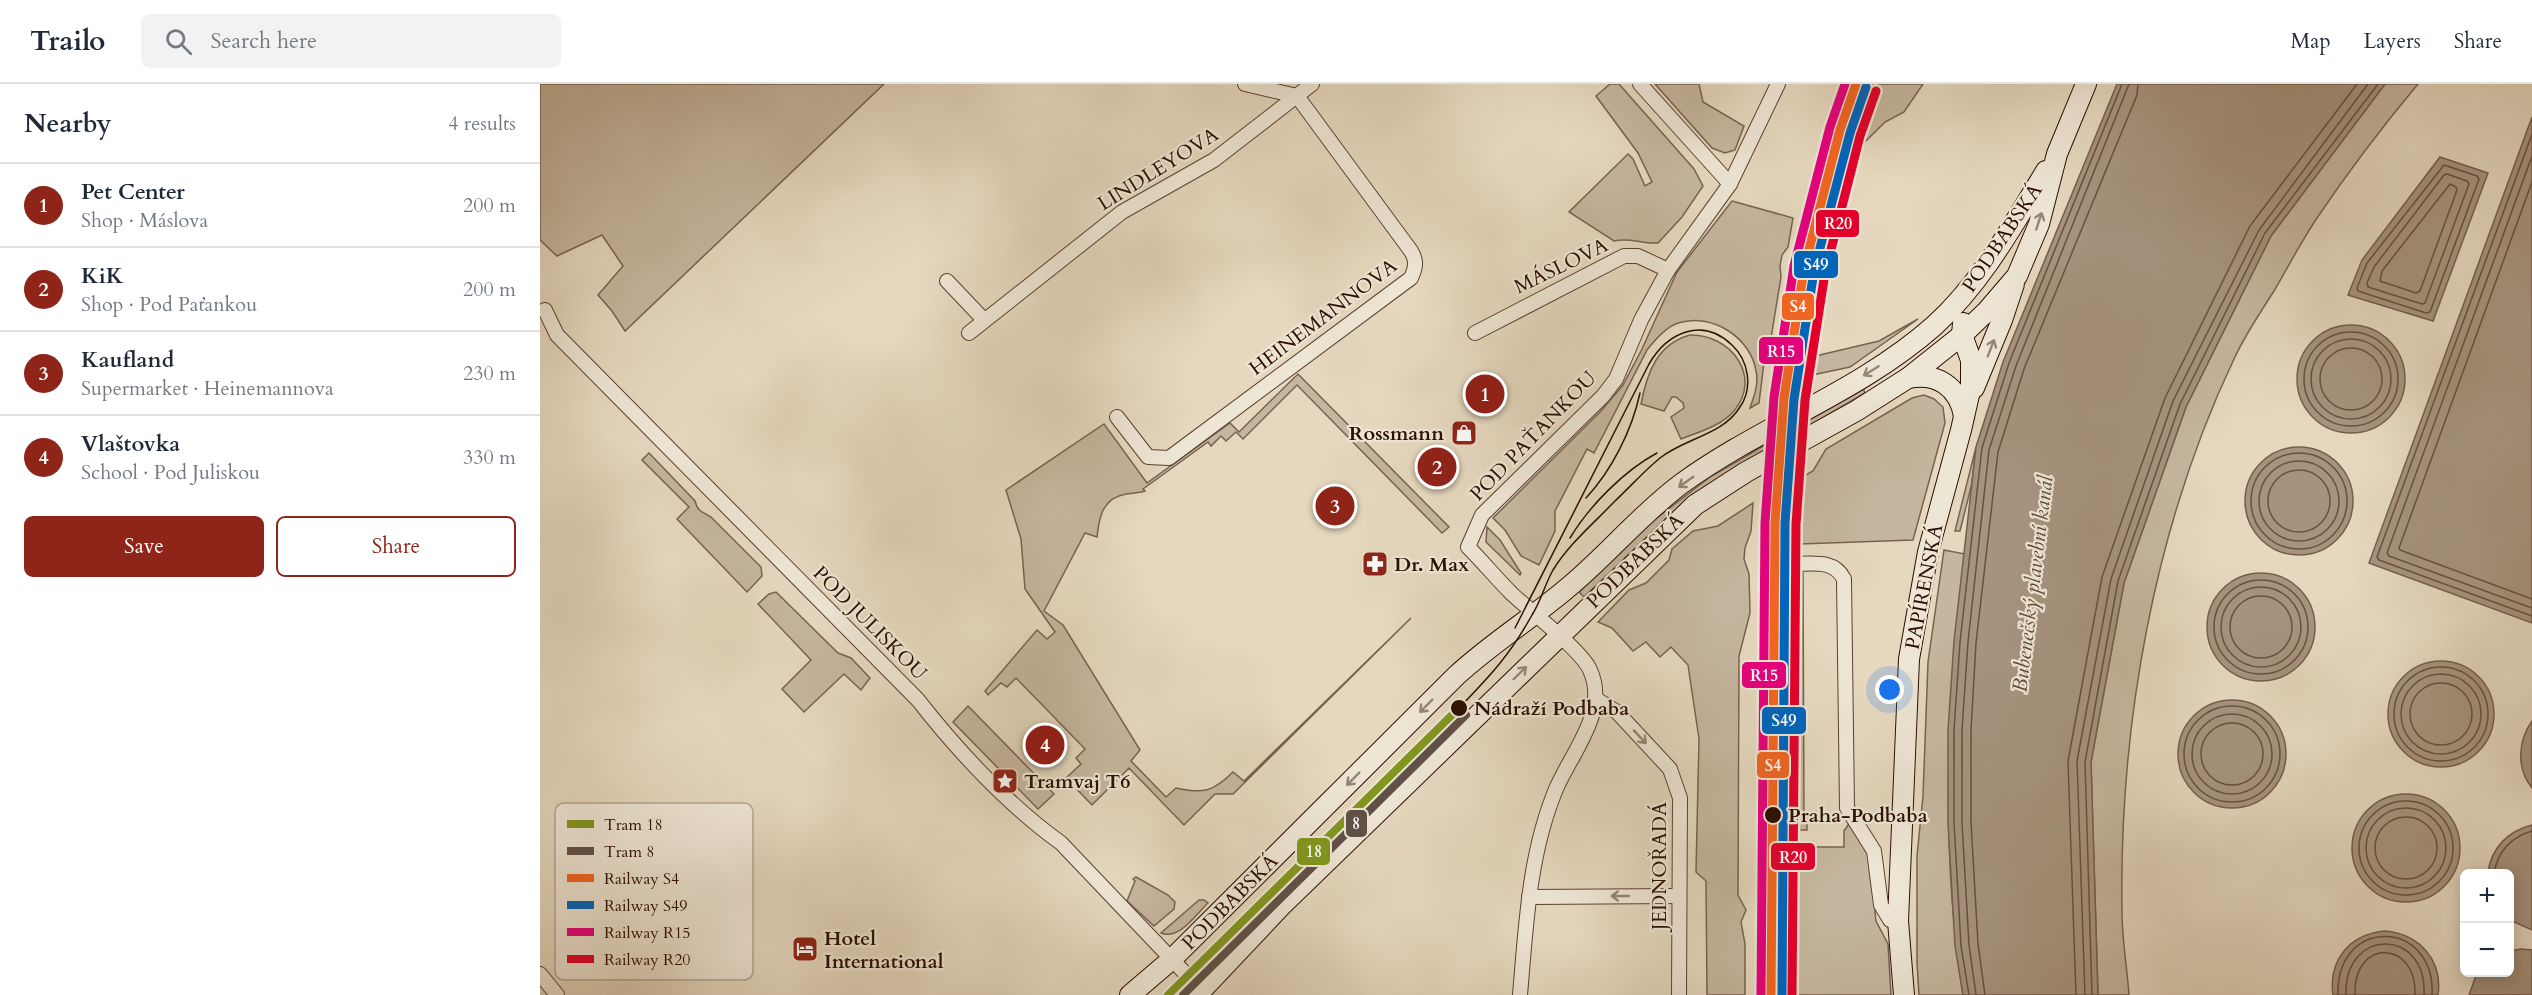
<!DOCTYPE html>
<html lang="en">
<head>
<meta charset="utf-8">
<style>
  :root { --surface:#fff; --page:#f2f2f3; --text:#1f2937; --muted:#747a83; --line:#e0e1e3; --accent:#8f2418 }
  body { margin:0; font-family:Cardo,serif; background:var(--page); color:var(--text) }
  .controls { position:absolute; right:18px; bottom:18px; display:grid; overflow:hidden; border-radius:9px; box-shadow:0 3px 15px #0003 }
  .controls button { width:54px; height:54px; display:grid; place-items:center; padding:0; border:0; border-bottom:2px solid var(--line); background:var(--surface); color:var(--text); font:30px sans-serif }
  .you { position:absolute; left:1350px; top:606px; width:21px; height:21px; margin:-15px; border:4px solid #fff; border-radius:50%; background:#1a73e8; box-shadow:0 0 0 9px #1a73e833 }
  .badge { display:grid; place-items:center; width:39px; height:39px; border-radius:50%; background:var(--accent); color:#fff; font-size:20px; font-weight:700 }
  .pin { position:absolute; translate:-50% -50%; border:3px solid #fff; box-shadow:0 2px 6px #0006 }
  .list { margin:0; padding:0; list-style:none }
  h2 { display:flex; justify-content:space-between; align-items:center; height:78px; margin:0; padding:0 24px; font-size:26px }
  h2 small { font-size:20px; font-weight:400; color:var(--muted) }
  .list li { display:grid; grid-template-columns:39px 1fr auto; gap:18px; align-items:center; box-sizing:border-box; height:84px; padding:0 24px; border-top:2px solid var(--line) }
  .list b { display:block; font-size:22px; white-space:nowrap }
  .list p { margin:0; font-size:20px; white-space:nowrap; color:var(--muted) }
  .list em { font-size:20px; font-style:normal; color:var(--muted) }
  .actions { display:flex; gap:12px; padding:18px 24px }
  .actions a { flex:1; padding:14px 0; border:2px solid var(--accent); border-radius:9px; text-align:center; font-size:21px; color:var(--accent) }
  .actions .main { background:var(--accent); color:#fff }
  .icon { flex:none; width:33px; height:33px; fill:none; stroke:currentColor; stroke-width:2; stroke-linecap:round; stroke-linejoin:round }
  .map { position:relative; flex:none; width:1992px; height:911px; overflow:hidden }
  header { display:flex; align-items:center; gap:36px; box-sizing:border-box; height:84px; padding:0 30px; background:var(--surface); border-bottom:2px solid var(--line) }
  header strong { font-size:28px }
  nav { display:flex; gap:33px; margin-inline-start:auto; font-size:21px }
  .search { width:420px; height:54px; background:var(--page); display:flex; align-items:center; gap:15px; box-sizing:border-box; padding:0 21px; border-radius:9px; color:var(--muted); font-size:22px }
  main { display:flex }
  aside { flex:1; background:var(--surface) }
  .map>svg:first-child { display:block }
</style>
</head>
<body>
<header>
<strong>Trailo</strong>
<div class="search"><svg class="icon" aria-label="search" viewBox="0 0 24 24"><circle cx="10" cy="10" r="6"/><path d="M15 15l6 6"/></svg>Search here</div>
<nav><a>Map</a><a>Layers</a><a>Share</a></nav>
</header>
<main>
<aside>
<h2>Nearby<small>4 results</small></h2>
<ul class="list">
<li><span class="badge">1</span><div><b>Pet Center</b><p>Shop · Máslova</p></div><em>200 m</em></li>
<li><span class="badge">2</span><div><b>KiK</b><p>Shop · Pod Paťankou</p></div><em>200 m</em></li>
<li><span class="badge">3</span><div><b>Kaufland</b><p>Supermarket · Heinemannova</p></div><em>230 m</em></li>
<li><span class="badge">4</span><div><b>Vlaštovka</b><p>School · Pod Juliskou</p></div><em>330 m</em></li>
</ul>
<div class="actions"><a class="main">Save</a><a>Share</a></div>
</aside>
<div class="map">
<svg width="1992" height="911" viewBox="0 0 1992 911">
  <rect width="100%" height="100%" fill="#e5d8bf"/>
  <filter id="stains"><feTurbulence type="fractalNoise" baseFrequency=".00333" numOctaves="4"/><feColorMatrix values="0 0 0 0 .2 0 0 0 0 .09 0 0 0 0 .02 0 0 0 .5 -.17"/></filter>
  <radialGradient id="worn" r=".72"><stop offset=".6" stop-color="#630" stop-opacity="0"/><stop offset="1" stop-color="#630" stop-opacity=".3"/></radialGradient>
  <!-- green -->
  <g fill="#c5b69f" stroke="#786250" stroke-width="1.5">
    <polygon points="0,0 344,0 85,247 72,227 58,211 83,182 62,151 17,172 0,156"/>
    <path d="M1070,0H1079L1154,85L1163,102L1142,133L1118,159C1102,160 1090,153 1074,157L1029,128L1088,70L1093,75L1105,102L1112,98L1098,69L1056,12Z"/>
    <polygon points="1115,0 1159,0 1163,18 1204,42 1195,66 1185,69 1172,64"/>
    <polygon points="1327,0 1383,0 1364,28 1345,38 1325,58 1274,204 1267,274 1339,257 1378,235 1310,283 1258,294 1259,272 1279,172"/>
    <path d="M1845,0H1878C1842,43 1808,88 1777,134C1761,158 1748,183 1734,207C1720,229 1705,251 1694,275C1614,443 1579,642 1582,827C1582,855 1587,883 1589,911H1558L1551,678L1584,499L1646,323L1731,152Z"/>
    <path d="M1192,117L1253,134L1248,163L1242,171L1240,182L1241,193L1231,254L1226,262L1219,319L1210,324C1214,313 1219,299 1216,287C1211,254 1172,228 1138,239C1126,243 1114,257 1107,266L1054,369L1047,365L1015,427V447L999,481L981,472L965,446L953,434L1061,327L1083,301L1102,265L1137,188Z"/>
    <path d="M1150,251C1190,250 1223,292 1194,327C1181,342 1159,348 1141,355L1131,333L1144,324L1143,319L1136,313H1132L1124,327L1101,320C1107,289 1117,260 1150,251Z"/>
    <path d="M758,290L909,443L902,449L757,301L703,355L696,348L686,357L681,352L671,362L668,358L603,405L605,407C599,409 593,409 586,410C562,414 559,434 557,453L545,449L504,527L523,541L600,666L591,677L626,713L636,704C663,710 673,708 693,688L704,697L871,534L693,710H675L644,741L589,684L552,721L526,694L541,680L536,674L545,665L476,594L467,603L461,599L448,611L445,607L497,546L507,555L515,548L485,505L481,455L466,406L564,340L607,399L690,339L699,348Z"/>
    <polygon points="1323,304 1325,309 1164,403 1126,435 1044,513 1039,508 1105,443 1170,393"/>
    <polygon points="1384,311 1394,315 1403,323 1405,339 1373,456 1260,460 1250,400 1273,387 1286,365 1372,314"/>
    <polygon points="1436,363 1432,399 1420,447 1415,447"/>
    <path d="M109,369L155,417C158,428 161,427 171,433L221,483L222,492L207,508L137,435L149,423L102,376Z"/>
    <polygon points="1213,419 1211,447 1205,464 1204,475 1209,490 1210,529 1199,572 1198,811 1206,826 1201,838 1205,860 1205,911 1167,911 1166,797 1156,788 1159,655 1148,581 1131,563 1120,573 1106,558 1093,567 1072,544 1058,538 1089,506 1106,499 1129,476 1132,465 1153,447 1178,442"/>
    <polygon points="947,443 960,456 981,489 980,491 946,458"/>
    <path d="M1404,466L1425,470C1407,617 1400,765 1423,911H1379L1377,879V772L1383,712L1388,578Z"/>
    <polygon points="1249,488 1263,489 1264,734 1267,734 1267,746 1255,746 1254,763 1304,763 1304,747 1308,741 1314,743 1329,773 1336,837 1348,860 1351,911 1252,911 1248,771 1245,742 1248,741"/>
    <polygon points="236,508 298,569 311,574 330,594 321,606 304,590 264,628 242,605 271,576 218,520 229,510"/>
    <polygon points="428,622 514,710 498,725 413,638"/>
    <polygon points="596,793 628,811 635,818 634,825 614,842 587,817 595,797 593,795"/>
    <path d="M659,816H664L668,819C655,831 640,856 621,849Z"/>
  </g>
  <!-- water -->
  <g fill="#a6937e" stroke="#755e4c" stroke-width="1.5">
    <polygon points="1577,0 1845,0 1731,152 1646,323 1584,499 1551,678 1558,911 1423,911 1415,862 1408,739 1408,646 1414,557 1436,363 1463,278"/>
    <polygon points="1992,33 1992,539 1829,479"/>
    <polygon points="1900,73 1948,89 1893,237 1808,211 1822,176"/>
    <circle cx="1811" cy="295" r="54"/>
    <circle cx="1759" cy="417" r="54"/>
    <circle cx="1721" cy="543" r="54"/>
    <circle cx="1901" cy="630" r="53"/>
    <circle cx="1692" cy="670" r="54"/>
    <path d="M1992,637V704C1976,684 1978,657 1992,637Z"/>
    <circle cx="1866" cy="764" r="54"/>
    <path d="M1992,741V846L1970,836V790L1948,789C1951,764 1968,747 1992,741Z"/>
    <path d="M1845,847C1879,850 1903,876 1898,911H1793C1788,876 1810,850 1845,847Z"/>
    <polygon points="1981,865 1992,866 1992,911 1929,911 1937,889 1970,888 1970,867"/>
  </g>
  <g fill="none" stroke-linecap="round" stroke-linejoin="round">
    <!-- shore -->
    <g stroke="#68503f" stroke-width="1.5">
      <polyline points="1992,50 1837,473 1839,476 1992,532"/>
      <polyline points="1992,72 1847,469 1849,472 1992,524"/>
      <polygon points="1904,81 1937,92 1939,95 1890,228 1886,229 1818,207 1817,204 1827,179"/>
      <polygon points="1907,90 1927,97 1929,100 1885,219 1882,220 1828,203 1827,199 1834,183 1904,91"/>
      <polyline points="1992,98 1859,464 1860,466 1992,515"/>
      <polygon points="1910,100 1916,103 1917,106 1880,207 1876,209 1840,197 1842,187"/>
      <circle cx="1811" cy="295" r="47"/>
      <circle cx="1811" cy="295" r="40"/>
      <circle cx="1811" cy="295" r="31"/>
      <circle cx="1759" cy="417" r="48"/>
      <circle cx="1759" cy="417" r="40"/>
      <circle cx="1759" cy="417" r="31"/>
      <circle cx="1721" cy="543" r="47"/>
      <circle cx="1721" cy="543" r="40"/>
      <circle cx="1721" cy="543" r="31"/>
      <circle cx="1901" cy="630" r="47"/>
      <circle cx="1901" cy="630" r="40"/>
      <circle cx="1901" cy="630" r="31"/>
      <circle cx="1692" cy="670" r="48"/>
      <circle cx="1692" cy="670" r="40"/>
      <circle cx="1692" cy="670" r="31"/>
      <circle cx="1866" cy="764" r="47"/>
      <circle cx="1866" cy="764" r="40"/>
      <circle cx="1866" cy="764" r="31"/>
      <path d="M1954,790C1957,768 1971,753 1992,747"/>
      <polyline points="1429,911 1421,862 1414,739 1414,646 1420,558 1442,364 1469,279 1582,0"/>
      <polyline points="1436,911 1429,861 1422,739 1422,646 1428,558 1449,366 1476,282 1589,0"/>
      <polyline points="1445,911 1438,860 1431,738 1431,646 1436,559 1458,368 1484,285 1597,11 1598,0"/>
      <polyline points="1536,911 1528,677 1562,493 1625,314 1710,142 1817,0"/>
      <polyline points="1545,911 1537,677 1571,495 1633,317 1719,146 1828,0"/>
      <polyline points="1552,911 1545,678 1578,497 1640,320 1725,149 1838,0"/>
      <path d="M1798,911C1796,831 1896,835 1892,911"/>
      <path d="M1806,911C1804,842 1888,844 1884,911"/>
      <path d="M1815,911C1813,854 1877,855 1875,911"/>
    </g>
    <!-- street casing -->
    <g stroke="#5a4030" stroke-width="16">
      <g id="street">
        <polyline points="705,0 757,12"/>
        <polyline points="1100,0 1190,100"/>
        <polyline points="407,197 444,236"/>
        <path d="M5,226L17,251L378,616C417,666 469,722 521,759L661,906"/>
        <polyline points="429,249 582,128 674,76 772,0"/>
        <polyline points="935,249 1084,172 1098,172 1128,186"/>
        <path d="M577,333L608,373L629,374L871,194C876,183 877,177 871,167L757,12"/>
        <path d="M1252,480C1272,480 1294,475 1304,495L1307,724L1334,767L1341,821L1350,836L1358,837"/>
        <polyline points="1056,615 1077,628 1130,685 1140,714 1139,911"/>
        <polyline points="989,813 1139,812"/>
        <polyline points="0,890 17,911"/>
        <path d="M980,911C986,841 989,770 1016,705C1032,668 1069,627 1050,586C1042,567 990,527 972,510C957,495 943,478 928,463L942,431L1063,312L1076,295L1101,236L1128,186L1190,100L1238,0"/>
      </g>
    </g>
    <!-- secondary casing -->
    <g stroke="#2b0e00" stroke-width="22">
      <g id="secondary">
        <path d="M1368,294C1397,288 1419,303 1424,332"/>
        <polyline points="1434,304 1462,236 1474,200"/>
        <path d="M590,911L631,876L917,591C953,558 994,533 1031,501C1069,469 1101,430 1141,400C1222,341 1320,308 1395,241C1442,198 1473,141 1506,87"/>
        <polyline points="657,911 743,820 1155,421 1206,388 1316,327 1368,294 1422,251 1447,227 1477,192 1499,140 1517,70 1546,0"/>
        <polyline points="1364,911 1358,837 1369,575 1388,468 1421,346 1431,302 1431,276 1422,251 1423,239"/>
      </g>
    </g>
    <!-- street -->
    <use href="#street" stroke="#eee6d5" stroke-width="14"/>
    <!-- secondary -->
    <use href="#secondary" stroke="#eee6d5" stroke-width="20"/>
    <!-- tram -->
    <g stroke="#2b0e00" stroke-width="1.5">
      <path d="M1046,414C1072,386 1092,346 1100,309"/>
      <path d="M1030,454C1049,422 1085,386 1117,369"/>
      <path d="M919,624C950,592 970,571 992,531C1001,517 1005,500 1013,486C1029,460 1053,440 1074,418C1090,403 1104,387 1120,374C1145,354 1183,351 1200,323C1213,304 1209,277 1192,261C1162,232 1127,249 1109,280L975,544"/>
    </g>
    <!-- rail-1 casing -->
    <g stroke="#eee6d5" stroke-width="14">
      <polyline id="rail-1" points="1231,911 1235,439 1244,314 1264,185 1300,46 1316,0"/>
    </g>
    <!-- rail-2 casing -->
    <g stroke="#eee6d5" stroke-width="14">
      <polyline id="rail-2" points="1242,911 1245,439 1254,315 1274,187 1310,49 1326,3"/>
    </g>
    <!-- rail-3 casing -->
    <g stroke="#eee6d5" stroke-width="14">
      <polyline id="rail-3" points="1221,911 1225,439 1234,313 1254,182 1290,43 1305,0"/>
    </g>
    <!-- rail-4 casing -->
    <g stroke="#eee6d5" stroke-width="14">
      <polyline id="rail-4" points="1252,911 1256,440 1265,316 1285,189 1320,52 1336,7"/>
    </g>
    <!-- rail-1 -->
    <use href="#rail-1" stroke="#f26522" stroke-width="9"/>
    <!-- rail-2 -->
    <use href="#rail-2" stroke="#0065bd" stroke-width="9"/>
    <!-- rail-3 -->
    <use href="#rail-3" stroke="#e5007d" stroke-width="9"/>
    <!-- rail-4 -->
    <use href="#rail-4" stroke="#e4002b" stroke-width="9"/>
    <!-- tram-1 casing -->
    <g stroke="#eee6d5" stroke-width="12">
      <polyline id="tram-1" points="628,911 919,624"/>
    </g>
    <!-- tram-2 casing -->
    <g stroke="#eee6d5" stroke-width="12">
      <polyline id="tram-2" points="643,911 926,631"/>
    </g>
    <!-- tram-1 -->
    <use href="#tram-1" stroke="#80961f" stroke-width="8"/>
    <!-- tram-2 -->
    <use href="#tram-2" stroke="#605047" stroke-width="8"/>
  </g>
  <!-- one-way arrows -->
  <defs><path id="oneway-shaft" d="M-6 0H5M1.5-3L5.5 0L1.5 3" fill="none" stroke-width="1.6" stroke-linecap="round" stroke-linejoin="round" transform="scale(1.5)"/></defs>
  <g stroke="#968575">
    <use href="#oneway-shaft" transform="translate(1499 137) rotate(-72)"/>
    <use href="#oneway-shaft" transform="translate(1451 264) rotate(-69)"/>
    <use href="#oneway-shaft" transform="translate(1331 287) rotate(148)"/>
    <use href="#oneway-shaft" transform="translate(1146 398) rotate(145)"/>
    <use href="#oneway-shaft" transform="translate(980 589) rotate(-44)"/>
    <use href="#oneway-shaft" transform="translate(886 622) rotate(135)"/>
    <use href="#oneway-shaft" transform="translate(1100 653) rotate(47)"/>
    <use href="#oneway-shaft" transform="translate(813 695) rotate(135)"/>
    <use href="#oneway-shaft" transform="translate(1080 812) rotate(180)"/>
  </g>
  <!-- icons -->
  <defs>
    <g id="shop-square" transform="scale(1.35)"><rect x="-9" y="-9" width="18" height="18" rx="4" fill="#8f2418" stroke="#eee6d5"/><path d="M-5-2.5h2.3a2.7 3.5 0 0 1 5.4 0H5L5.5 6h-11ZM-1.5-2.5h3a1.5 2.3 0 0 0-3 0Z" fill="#fff"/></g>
    <g id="pharmacy-square" transform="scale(1.35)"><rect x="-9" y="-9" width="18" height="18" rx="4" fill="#8f2418" stroke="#eee6d5"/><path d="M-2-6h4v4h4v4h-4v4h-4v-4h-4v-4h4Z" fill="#fff"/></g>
    <g id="sight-square" transform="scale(1.35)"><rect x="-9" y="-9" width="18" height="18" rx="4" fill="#8f2418" stroke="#eee6d5"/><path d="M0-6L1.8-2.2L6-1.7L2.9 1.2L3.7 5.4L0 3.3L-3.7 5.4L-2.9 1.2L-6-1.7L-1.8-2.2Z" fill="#fff"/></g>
    <g id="hotel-square" transform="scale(1.35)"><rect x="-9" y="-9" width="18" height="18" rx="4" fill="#8f2418" stroke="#eee6d5"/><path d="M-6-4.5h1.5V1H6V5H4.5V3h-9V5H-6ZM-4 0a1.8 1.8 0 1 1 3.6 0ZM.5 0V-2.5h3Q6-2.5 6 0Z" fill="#fff"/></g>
  </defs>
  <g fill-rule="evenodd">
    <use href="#shop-square" x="924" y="349"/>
    <use href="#pharmacy-square" x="835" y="480"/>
    <use href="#sight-square" x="465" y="697"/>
    <use href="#hotel-square" x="265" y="865"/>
  </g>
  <!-- markers -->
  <g fill="#2b0e00" stroke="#eee6d5" stroke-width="2">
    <circle cx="919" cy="624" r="9"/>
    <circle cx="1233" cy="731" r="9"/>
  </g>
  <g text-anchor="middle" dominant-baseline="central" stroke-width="4.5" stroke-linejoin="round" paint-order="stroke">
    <!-- street labels -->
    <g font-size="20" fill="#2b0e00" stroke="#eee6d5">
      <text transform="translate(618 85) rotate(-32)">LINDLEYOVA</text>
      <text transform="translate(1462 154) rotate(-56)">PODBABSKÁ</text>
      <text transform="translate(1021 182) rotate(-26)">MÁSLOVA</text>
      <text transform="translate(783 233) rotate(-37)">HEINEMANNOVA</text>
      <text transform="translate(993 352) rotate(-46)">POD PAŤANKOU</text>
      <text transform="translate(1095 477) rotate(-44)">PODBABSKÁ</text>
      <text transform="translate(1384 503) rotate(-79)">PAPÍRENSKÁ</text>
      <text transform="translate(330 539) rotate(45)">POD JULISKOU</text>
      <text transform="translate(1119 782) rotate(-90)">JEDNOŘADÁ</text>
      <text transform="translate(690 818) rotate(-45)">PODBABSKÁ</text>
    </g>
    <!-- poi labels -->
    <g font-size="20" font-weight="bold" fill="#2b0e00" stroke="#eee6d5" text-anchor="start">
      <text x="904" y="349" text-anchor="end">Rossmann</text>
      <text x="854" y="480">Dr. Max</text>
      <text x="484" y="697">Tramvaj T6</text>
      <text x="284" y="854">Hotel<tspan x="284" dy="23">International</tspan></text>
    </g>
    <!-- stop labels -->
    <g font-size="20" font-weight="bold" fill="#2b0e00" stroke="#eee6d5" text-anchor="start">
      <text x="934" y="624">Nádraží Podbaba</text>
      <text x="1248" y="731">Praha-Podbaba</text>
    </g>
    <!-- water labels -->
    <g font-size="21" font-style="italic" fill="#624a39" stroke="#eee6d5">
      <text transform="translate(1493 500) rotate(-83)">Bubenečský plavební kanál</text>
    </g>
  </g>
  <!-- legend -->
  <rect x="15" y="719" width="198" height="177" rx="9" fill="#eee6d5" stroke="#b4a595" stroke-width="1.5"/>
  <rect x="27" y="736" width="27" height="8" fill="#80961f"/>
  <rect x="27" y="763" width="27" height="8" fill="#605047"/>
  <rect x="27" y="790" width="27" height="8" fill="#f26522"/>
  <rect x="27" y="817" width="27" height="8" fill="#0065bd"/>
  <rect x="27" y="844" width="27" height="8" fill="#e5007d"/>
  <rect x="27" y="871" width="27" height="8" fill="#e4002b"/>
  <g font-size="16" fill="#2b0e00">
    <text x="64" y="746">Tram 18</text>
    <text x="64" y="773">Tram 8</text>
    <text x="64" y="800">Railway S4</text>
    <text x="64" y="827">Railway S49</text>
    <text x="64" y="854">Railway R15</text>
    <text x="64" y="881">Railway R20</text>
  </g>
  <g stroke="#eee6d5" stroke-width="2">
    <rect x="1275" y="125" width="45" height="29" rx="6" fill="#e4002b"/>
    <rect x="1253" y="166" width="46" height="29" rx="6" fill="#0065bd"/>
    <rect x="1241" y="208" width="34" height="29" rx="6" fill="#f26522"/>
    <rect x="1218" y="252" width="46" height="29" rx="6" fill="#e5007d"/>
    <rect x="1201" y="577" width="46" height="28" rx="6" fill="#e5007d"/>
    <rect x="1221" y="622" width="46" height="29" rx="6" fill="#0065bd"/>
    <rect x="1216" y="667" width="34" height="28" rx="6" fill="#f26522"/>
    <rect x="805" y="725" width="23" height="29" rx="6" fill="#605047"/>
    <rect x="756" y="753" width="35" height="29" rx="6" fill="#80961f"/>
    <rect x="1230" y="758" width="46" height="29" rx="6" fill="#e4002b"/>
  </g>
  <g font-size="16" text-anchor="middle" font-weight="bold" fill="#fff">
    <text x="1298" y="145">R20</text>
    <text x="1276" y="186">S49</text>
    <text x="1258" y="228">S4</text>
    <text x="1241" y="273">R15</text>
    <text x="1224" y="597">R15</text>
    <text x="1244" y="642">S49</text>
    <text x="1233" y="687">S4</text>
    <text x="816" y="745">8</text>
    <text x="774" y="773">18</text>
    <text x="1253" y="779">R20</text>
  </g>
  <rect width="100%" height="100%" filter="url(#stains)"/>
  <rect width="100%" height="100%" fill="url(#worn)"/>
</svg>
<div class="controls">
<button>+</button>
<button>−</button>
</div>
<div class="you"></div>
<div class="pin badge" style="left:945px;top:310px">1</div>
<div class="pin badge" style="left:897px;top:383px">2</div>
<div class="pin badge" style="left:795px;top:422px">3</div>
<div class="pin badge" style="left:505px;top:661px">4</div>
</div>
</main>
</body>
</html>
